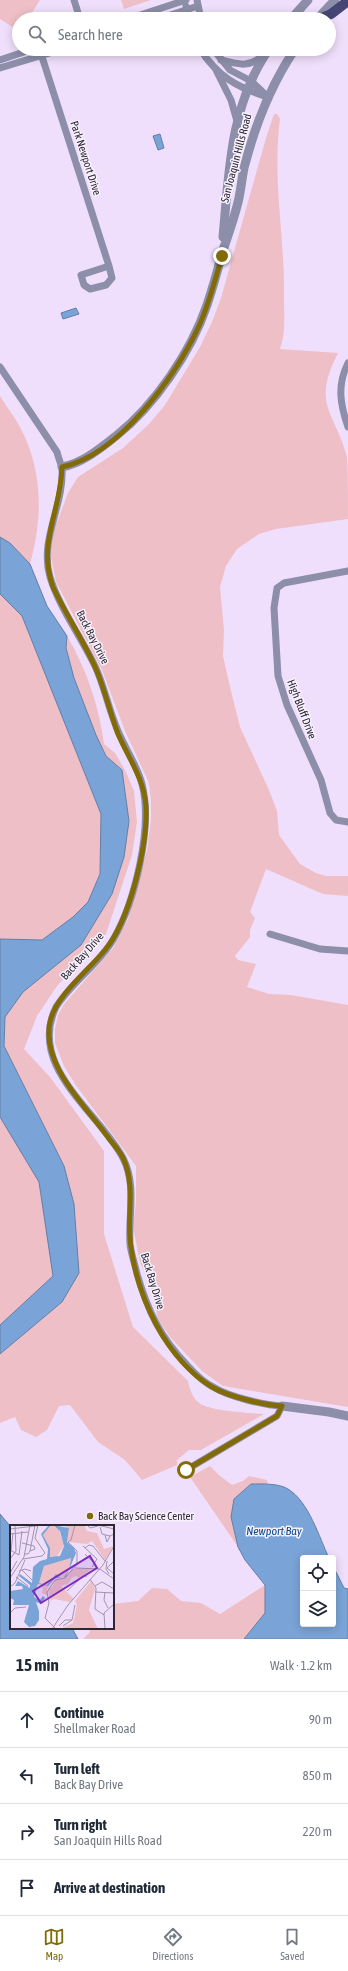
<!DOCTYPE html>
<html lang="en">
<head>
<meta charset="utf-8">
<style>
  :root { --surface:#fff; --page:#f2f2f3; --text:#1f2937; --muted:#747a83; --line:#e0e1e3; --accent:#826b04 }
  body { margin:0; font-family:"Asap Condensed",sans-serif; background:var(--page); color:var(--text) }
  .controls { position:absolute; right:12px; bottom:12px; display:grid; overflow:hidden; border-radius:4px; box-shadow:0 2px 10px #0003 }
  .controls button { width:36px; height:36px; display:grid; place-items:center; padding:0; border:0; border-bottom:1px solid var(--line); background:var(--surface); color:var(--text); font:20px sans-serif }
  .stop { position:absolute; width:12px; height:12px; margin:-9px; border:3px solid #826b04; border-radius:50%; background:#fff }
  .stop.end { background:#826b04; border-color:#fff; box-shadow:0 1px 4px #0008 }
  .list { margin:0; padding:0; list-style:none }
  h2 { display:flex; justify-content:space-between; align-items:center; height:52px; margin:0; padding:0 16px; font-size:17px }
  h2 small { font-size:13px; font-weight:400; color:var(--muted) }
  .list li { display:grid; grid-template-columns:26px 1fr auto; gap:12px; align-items:center; box-sizing:border-box; height:56px; padding:0 16px; border-top:1px solid var(--line) }
  .list b { display:block; font-size:15px; white-space:nowrap }
  .list p { margin:0; font-size:13px; white-space:nowrap; color:var(--muted) }
  .list em { font-size:13px; font-style:normal; color:var(--muted) }
  .icon { flex:none; width:22px; height:22px; fill:none; stroke:currentColor; stroke-width:2; stroke-linecap:round; stroke-linejoin:round }
  .map { position:relative; flex:none; width:348px; height:1639px; overflow:hidden }
  .search { position:absolute; background:var(--surface); box-shadow:0 2px 10px #0003; left:12px; right:12px; top:12px; height:44px; display:flex; align-items:center; gap:10px; box-sizing:border-box; padding:0 14px; border-radius:22px; color:var(--muted); font-size:15px }
  .sheet { height:276px; background:var(--surface) }
  nav { display:flex; justify-content:space-around; align-items:center; box-sizing:border-box; height:56px; border-top:1px solid var(--line); background:var(--surface); font-size:11px; color:var(--muted) }
  nav a { display:grid; justify-items:center; gap:2px }
  nav .on { color:var(--accent) }
  .map>svg:first-child { display:block }
</style>
</head>
<body>
<div class="map">
<svg width="348" height="1639" viewBox="0 0 348 1639">
  <rect width="100%" height="100%" fill="#f0dffc"/>
  <!-- green -->
  <g fill="#eebfc6">
    <polygon points="0,0 40,0 28,19 19,19 19,31 0,19"/>
    <polygon points="121,0 151,0 124,9"/>
    <path d="M274,114H277L280,119C272,180 285,237 284,298C284,316 286,332 280,349L338,353C311,406 335,411 347,457C348,472 348,502 348,519L276,529L259,534L237,549L226,566L220,587L224,630L223,656L230,687L240,727L269,790L277,811L279,835L300,864L316,873L326,876H348V896L323,894L266,869L250,912L255,918L250,930V937L235,956L238,960L256,964L247,987L269,994L291,995L348,1005V1407L223,1386L202,1371L170,1337L158,1319L151,1288L140,1262L133,1227L136,1203V1166L75,1084L64,1066L55,1043V1029L58,1015L64,1004L114,947L128,919L147,850L151,820V802L149,783L125,731L102,670L56,582L50,552L54,530L68,493L78,477L123,448L149,424L165,405L200,347L212,322L221,298L266,138Z"/>
    <path d="M0,396C6,406 14,416 20,427C43,470 43,518 30,564L10,543L0,537Z"/>
    <polygon points="0,594 22,616 101,814 100,874 88,902 73,917 42,940 0,939"/>
    <path d="M67,636C87,670 99,706 104,744L115,753L126,772L134,791L137,822L132,855L106,934L57,986L37,1016L24,1049L50,1077L104,1151V1234L133,1327L188,1381C190,1389 192,1397 199,1403C209,1411 250,1413 264,1414L201,1450H189L177,1460V1465L142,1480L125,1460L98,1442L70,1405L59,1406L47,1430L36,1437L21,1430L15,1417L0,1423V1354L62,1302L64,1166L4,1046L5,1017L23,992L81,944L112,894L129,821L122,770L106,756L96,735L74,678L66,648Z"/>
    <polygon points="0,1117 39,1182 53,1276 0,1325"/>
    <polygon points="210,1466 219,1475 232,1485 243,1481 249,1476 267,1480 268,1484 251,1484 231,1517 238,1547 190,1477"/>
    <polygon points="265,1585 265,1614 244,1639 83,1639 90,1632 89,1628 113,1628 113,1604 138,1601 152,1588 167,1589 181,1601 201,1603 220,1614"/>
  </g>
  <!-- water -->
  <g fill="#7aa4d7" stroke="#637ea6">
    <polygon points="160,134 164,148 158,150 153,136"/>
    <polygon points="76,308 79,314 63,319 61,313"/>
    <polygon points="0,537 10,543 30,564 47,606 67,636 66,648 74,678 96,735 106,756 122,770 129,821 124,857 112,894 81,945 23,992 5,1017 4,1046 64,1166 74,1204 79,1273 62,1302 0,1354 0,1325 53,1276 39,1182 0,1117 0,939 42,940 73,917 88,902 100,874 101,814 22,616 0,594"/>
    <path d="M251,1484C262,1484 278,1483 288,1489C309,1502 319,1537 329,1558H303V1624H333V1566L344,1588L348,1589V1639H244L265,1613V1585L245,1560L238,1547L231,1517L234,1499Z"/>
    <polygon points="0,1514 11,1527 11,1628 72,1628 78,1639 0,1639"/>
  </g>
  <g fill="none" stroke-linecap="round" stroke-linejoin="round">
    <!-- minor -->
    <g stroke="#8d8ea9" stroke-width="7">
      <polyline points="74,0 80,19"/>
      <polyline points="197,0 201,19"/>
      <polyline points="186,6 190,19"/>
      <polyline points="128,19 186,0"/>
      <polyline points="158,19 198,6"/>
      <polyline points="39,49 44,63 109,266 112,278 106,285 90,289 84,285 81,275 109,266"/>
      <path d="M200,49C218,77 237,87 267,97"/>
      <polyline points="213,49 230,70 251,81 265,94"/>
      <polyline points="0,60 33,49"/>
      <path d="M221,60C240,65 249,68 265,54"/>
      <polyline points="0,68 63,49"/>
      <polyline points="216,70 231,100 237,121"/>
      <path d="M348,363C337,385 340,404 348,427"/>
      <path d="M0,367L57,452C58,457 61,463 62,469C64,506 39,540 50,577C59,607 81,637 95,666C104,685 108,707 116,726C123,746 137,764 142,784C153,827 135,902 113,940C98,965 72,982 56,1007C27,1067 98,1111 123,1158C137,1185 128,1216 130,1244C131,1254 135,1264 137,1274C148,1311 160,1337 187,1365C195,1374 204,1383 215,1388C230,1397 264,1405 282,1406L277,1416L186,1470"/>
      <polyline points="348,571 284,583 277,588 274,608 278,676 287,705 321,780 330,813 336,820 348,822"/>
      <polyline points="270,934 320,949 348,951"/>
    </g>
    <!-- tertiary -->
    <g stroke="#8d8ea9" stroke-width="9">
      <polyline points="291,19 308,0"/>
      <polyline points="317,19 335,0"/>
      <path d="M223,237C229,172 230,105 269,49"/>
      <path d="M62,467C83,463 99,449 116,436C155,405 191,352 207,305C213,287 218,269 223,250C229,233 235,216 239,198C241,188 242,178 244,168C255,125 270,86 295,49"/>
      <polyline points="282,1406 329,1412 348,1416"/>
    </g>
    <!-- primary -->
    <polyline stroke="#464674" stroke-width="10" points="319,19 331,14 348,1"/>
  </g>
  <g fill="none" stroke-linecap="round" stroke-linejoin="round">
    <!-- route -->
    <path stroke="#826b04" stroke-width="5" d="M186,1470L277,1416L282,1406C263,1405 227,1396 212,1387C166,1359 138,1298 131,1247C126,1217 136,1189 124,1160C121,1153 115,1146 110,1140C87,1107 41,1066 50,1022C56,995 88,971 105,950C130,920 148,844 146,806C144,779 129,759 118,734C110,713 105,690 96,669C84,641 66,615 53,587C37,542 61,512 62,467C119,455 175,377 199,326C209,304 215,280 222,256"/>
  </g>
  <!-- markers -->
  <circle fill="#826b04" stroke="#f7f1fd" stroke-width="1.5" cx="90" cy="1516" r="4"/>
  <g text-anchor="middle" dominant-baseline="central" stroke-width="3" stroke-linejoin="round" paint-order="stroke">
    <!-- street labels -->
    <g font-size="11" fill="#2d2732" stroke="#f7f1fd">
      <text transform="translate(86 158) rotate(72)">Park Newport Drive</text>
      <text transform="translate(236 158) rotate(-75)">San Joaquin Hills Road</text>
      <text transform="translate(93 637) rotate(63)">Back Bay Drive</text>
      <text transform="translate(302 709) rotate(69)">High Bluff Drive</text>
      <text transform="translate(82 956) rotate(-49)">Back Bay Drive</text>
      <text transform="translate(153 1281) rotate(73)">Back Bay Drive</text>
    </g>
    <!-- poi labels -->
    <g font-size="11" fill="#2d2732" stroke="#f7f1fd" text-anchor="start">
      <text x="98" y="1516">Back Bay Science Center</text>
    </g>
    <!-- water labels -->
    <g font-size="12" font-style="italic" fill="#0e4a88" stroke="#f7f1fd">
      <text x="274" y="1531">Newport Bay</text>
    </g>
  </g>
  <!-- overview -->
  <g transform="translate(10 1525)">
    <rect width="104" height="104" fill="#f0dffc"/>
    <path d="M41,0L49,5L54,20L46,33L40,31V23L33,10ZM54,0H74L77,6L87,8L94,24L103,21L95,35L82,16L77,19L57,17L59,4ZM61,32L59,45L54,52L50,53L45,50L37,60L29,58L34,41ZM82,43L70,54L66,51L62,53L57,60L60,64L56,59L51,61L64,74L60,77L44,74L40,76L38,65L43,61L45,55H50L44,54L37,64V70L32,68L33,63L28,61V59L38,61L44,53L53,54L59,47L55,54L63,44ZM81,56L85,64L79,85L88,104H50L63,98L67,80L65,76Z" fill="#eebfc6"/>
    <path d="M39,0H41L33,10L40,23V32L50,31L54,21L50,6L43,0L59,3L57,17L64,23L66,28L56,52L45,53L38,61L28,59L24,72L30,75L33,71L35,73L31,79L26,77L29,86V95L25,101L19,102L14,97L19,80H3L4,75L0,73V66L13,64L12,61H5L8,56L20,63V60L9,51L10,49L22,58L23,42L30,36L37,34L38,24L31,9ZM61,33L59,45L54,52L50,53L46,49L37,60L29,58L34,41Z" fill="#7aa4d7" fill-rule="evenodd"/>
    <path fill="none" stroke="#a295ab" stroke-width="1" d="M77,0L80,3L88,1M88,0L104,4M90,2L92,9L100,11L104,9M0,4L33,0M0,9L18,7M95,10L97,17L100,11M12,18L24,21L25,24L20,26M73,21L87,34L82,42M75,23L79,20L83,21L95,36M0,25L9,30L12,6M1,26L3,8M14,29H18L20,26L25,0M75,29L84,38M0,34L6,26L5,0M13,34L32,31L35,28L25,13L28,0M97,36L96,44L99,49M104,36L97,43L104,49M65,43L90,44M90,44L104,54M12,45L22,55M9,46L15,44L21,46M0,48L7,36M6,52L18,61M0,53L14,32L20,0M80,54L86,63L85,84L94,90M85,61L92,57L104,64M0,62L5,58L15,35M57,66L73,51H77M85,67L104,68M95,67L94,75L98,83M0,88L5,83L16,82M49,101L55,95H62M53,101L62,95L65,80M42,104L58,80L93,40L104,21M46,104L35,93L39,78L37,67L45,55L55,53L67,39V26L58,17L61,15L65,0M95,104L94,88L104,79"/>
    <path fill="#7b2cbf" fill-opacity="0.15" stroke="#7b2cbf" stroke-width="2" d="M80,31L87,43L31,78L23,66Z"/>
    <rect width="104" height="104" fill="none" stroke="#2d2732" stroke-width="2"/>
  </g>
</svg>
<div class="controls">
<button><svg class="icon" aria-label="locate" viewBox="0 0 24 24"><circle cx="12" cy="12" r="6"/><path d="M12 2v4M12 18v4M2 12h4M18 12h4"/></svg></button>
<button><svg class="icon" aria-label="layers" viewBox="0 0 24 24"><path d="M12 4l9 5-9 5-9-5zM3 14l9 5 9-5"/></svg></button>
</div>
<div class="stop" style="left:186px;top:1470px"></div>
<div class="stop end" style="left:222px;top:256px"></div>
<div class="search"><svg class="icon" aria-label="search" viewBox="0 0 24 24"><circle cx="10" cy="10" r="6"/><path d="M15 15l6 6"/></svg>Search here</div>
</div>
<section class="sheet">
<h2>15 min<small>Walk · 1.2 km</small></h2>
<ul class="list">
<li><svg class="icon" aria-label="ahead" viewBox="0 0 24 24"><path d="M12 20V5M6 11l6-6 6 6"/></svg><div><b>Continue</b><p>Shellmaker Road</p></div><em>90 m</em></li>
<li><svg class="icon" aria-label="left" viewBox="0 0 24 24"><path d="M17 20v-9H6M10 6l-5 5 5 5"/></svg><div><b>Turn left</b><p>Back Bay Drive</p></div><em>850 m</em></li>
<li><svg class="icon" aria-label="right" viewBox="0 0 24 24"><path d="M7 20v-9h11M14 6l5 5-5 5"/></svg><div><b>Turn right</b><p>San Joaquin Hills Road</p></div><em>220 m</em></li>
<li><svg class="icon" aria-label="arrive" viewBox="0 0 24 24"><path d="M6 21V4h12l-3 4 3 4H6"/></svg><div><b>Arrive at destination</b></div></li>
</ul>
</section>
<nav>
<a class="on"><svg class="icon" aria-label="map" viewBox="0 0 24 24"><path d="M3 6l6-2 6 2 6-2v14l-6 2-6-2-6 2zM9 4v14M15 6v14"/></svg>Map</a>
<a><svg class="icon" aria-label="directions" viewBox="0 0 24 24"><path d="M12 3l9 9-9 9-9-9zM9 14v-3h6M13 9l2 2-2 2"/></svg>Directions</a>
<a><svg class="icon" aria-label="saved" viewBox="0 0 24 24"><path d="M7 4h10v16l-5-4-5 4z"/></svg>Saved</a>
</nav>
</body>
</html>
